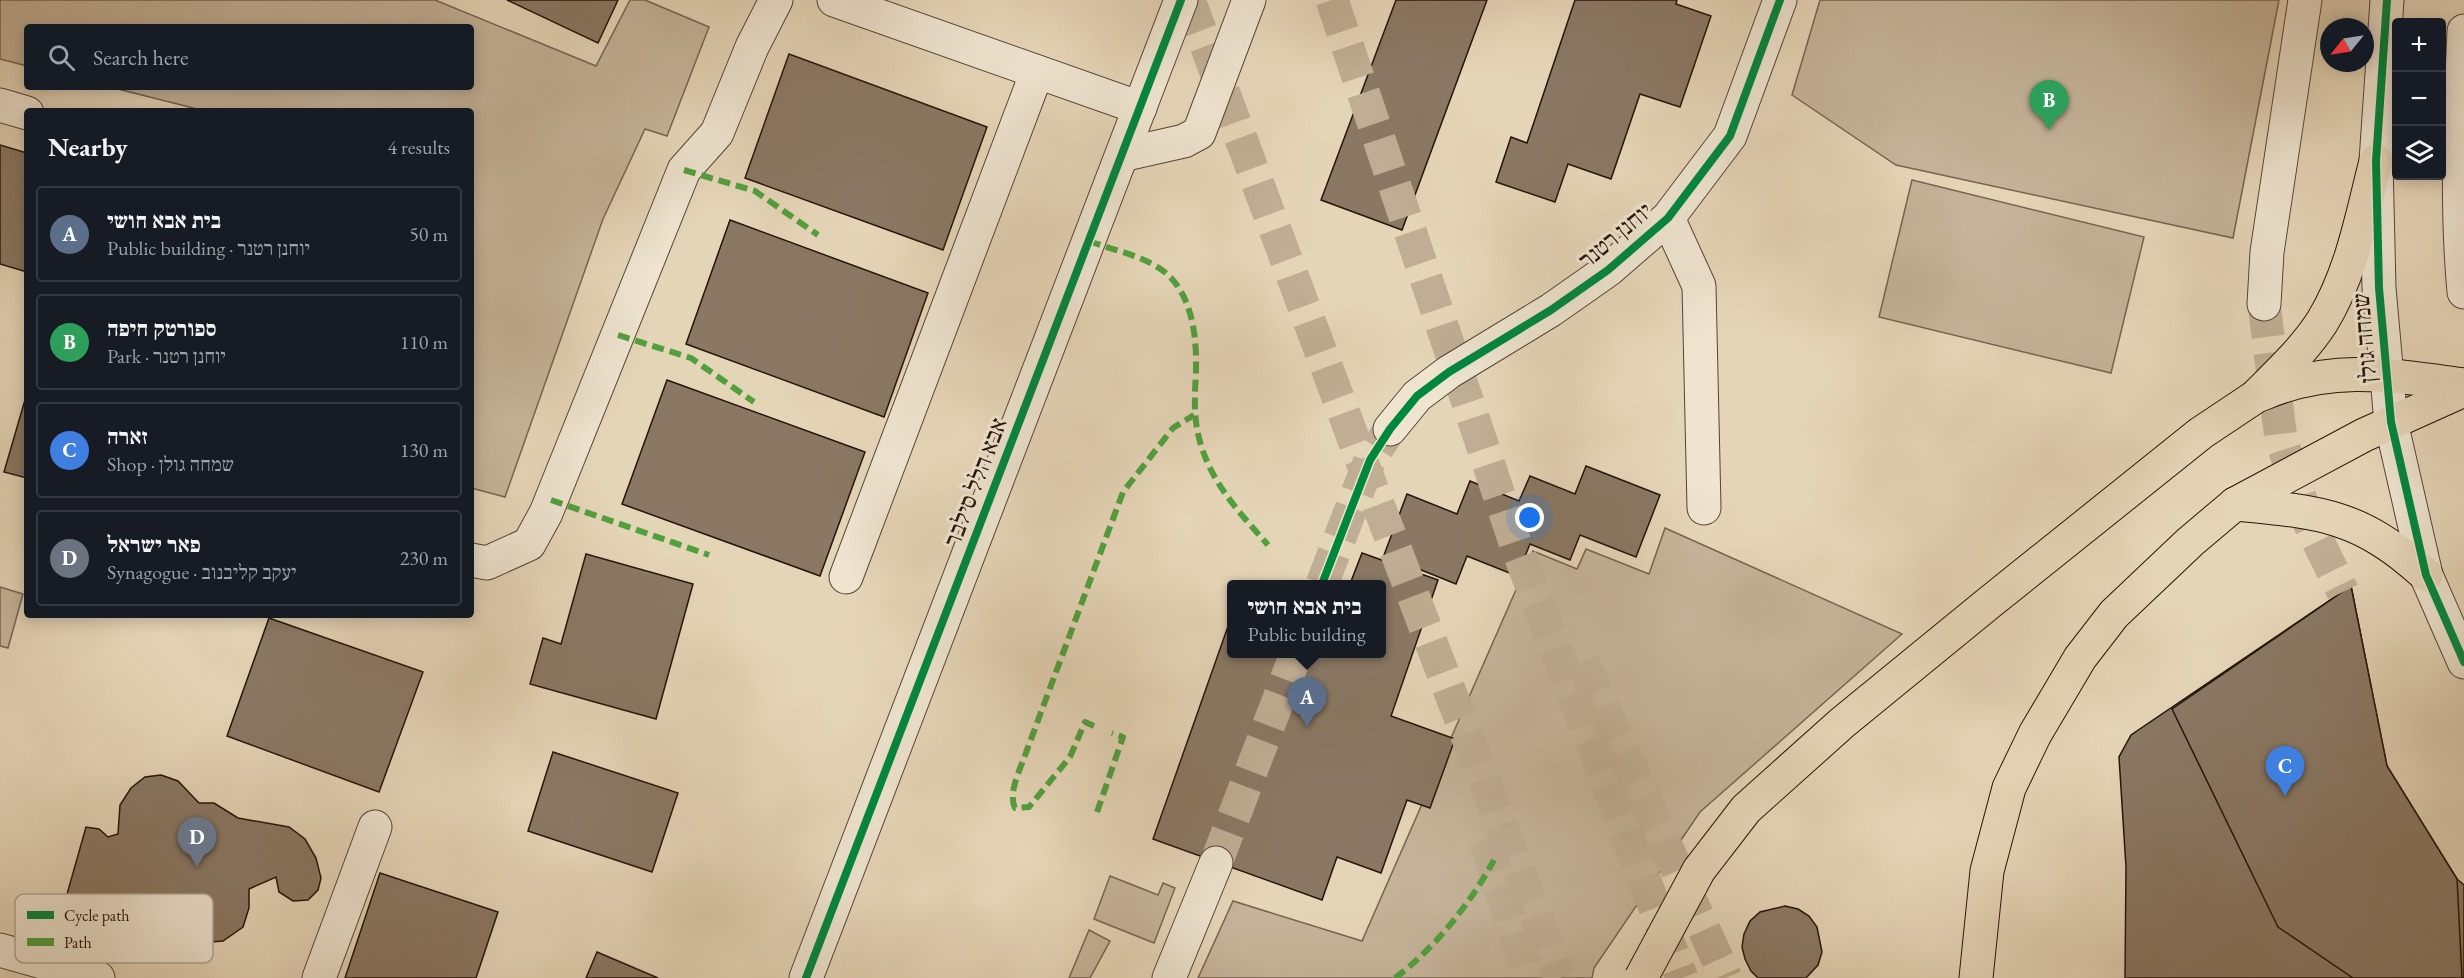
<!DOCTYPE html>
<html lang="en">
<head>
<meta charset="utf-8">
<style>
  :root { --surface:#171b24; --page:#20242c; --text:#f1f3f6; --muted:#9ea1a6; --line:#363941; --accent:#c59692 }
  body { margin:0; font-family:"EB Garamond","Frank Ruhl Libre",serif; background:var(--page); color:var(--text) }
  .controls { position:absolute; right:18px; top:18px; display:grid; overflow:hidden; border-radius:6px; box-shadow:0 3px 15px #0003 }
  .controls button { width:54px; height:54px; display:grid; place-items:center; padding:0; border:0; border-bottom:2px solid var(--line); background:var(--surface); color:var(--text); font:30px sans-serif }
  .compass { position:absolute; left:2320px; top:18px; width:54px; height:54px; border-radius:50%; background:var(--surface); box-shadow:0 3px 15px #0003; rotate:240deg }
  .you { position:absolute; left:1530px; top:518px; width:21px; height:21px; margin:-15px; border:4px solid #fff; border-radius:50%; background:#1a73e8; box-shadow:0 0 0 9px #1a73e833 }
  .badge { display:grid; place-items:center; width:39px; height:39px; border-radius:50%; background:var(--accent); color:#fff; font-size:20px; font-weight:700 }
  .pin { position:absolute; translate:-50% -50px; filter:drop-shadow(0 2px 3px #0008) }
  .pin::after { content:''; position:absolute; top:32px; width:21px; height:18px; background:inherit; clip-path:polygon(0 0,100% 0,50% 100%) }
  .popup { position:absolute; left:1227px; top:580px; width:159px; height:78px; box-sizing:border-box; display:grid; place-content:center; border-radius:6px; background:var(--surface); filter:drop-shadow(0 2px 4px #0005); font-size:20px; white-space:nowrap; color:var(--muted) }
  .popup b { font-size:22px; color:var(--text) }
  .popup::after { content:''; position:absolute; left:50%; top:100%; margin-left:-12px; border:12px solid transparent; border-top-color:var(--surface) }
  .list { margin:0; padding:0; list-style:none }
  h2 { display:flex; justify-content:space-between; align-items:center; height:78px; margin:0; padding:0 24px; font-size:26px }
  h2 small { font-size:20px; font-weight:400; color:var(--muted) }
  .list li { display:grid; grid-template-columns:39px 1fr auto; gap:18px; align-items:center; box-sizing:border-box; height:96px; margin:0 12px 12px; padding:0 12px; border:2px solid var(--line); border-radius:6px }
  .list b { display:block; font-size:22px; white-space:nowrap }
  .list p { margin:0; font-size:20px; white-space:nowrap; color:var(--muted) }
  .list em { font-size:20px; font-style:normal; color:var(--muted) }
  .icon { flex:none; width:33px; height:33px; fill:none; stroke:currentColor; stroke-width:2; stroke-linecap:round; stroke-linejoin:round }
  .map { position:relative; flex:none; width:2464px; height:978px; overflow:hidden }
  .search { position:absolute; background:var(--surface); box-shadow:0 3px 15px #0003; left:24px; top:24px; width:450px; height:66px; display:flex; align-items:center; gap:15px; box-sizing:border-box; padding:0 21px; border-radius:6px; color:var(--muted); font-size:22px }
  .panel { position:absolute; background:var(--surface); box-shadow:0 3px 15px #0003; left:24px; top:108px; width:450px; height:510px; border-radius:6px }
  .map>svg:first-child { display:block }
</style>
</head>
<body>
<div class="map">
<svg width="2464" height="978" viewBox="0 0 2464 978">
  <rect width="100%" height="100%" fill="#e5d5b7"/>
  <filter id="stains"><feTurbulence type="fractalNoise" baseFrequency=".00333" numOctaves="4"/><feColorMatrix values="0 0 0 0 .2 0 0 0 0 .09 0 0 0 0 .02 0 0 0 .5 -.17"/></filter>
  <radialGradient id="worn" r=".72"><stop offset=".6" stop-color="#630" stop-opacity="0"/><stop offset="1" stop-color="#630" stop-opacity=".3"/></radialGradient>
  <!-- green -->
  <g fill="#c5b49a" stroke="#766452" stroke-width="1.5">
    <polygon points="0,0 435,0 596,66 630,0 645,0 709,27 667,136 645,129 603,219 505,497 471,488 471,111 205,111 110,87 471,87 471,27 27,27 27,66 0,59"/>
    <polygon points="1820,0 2279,0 2233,238 1896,165 1792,95"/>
    <polygon points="1912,180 2144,237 2111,373 1879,317"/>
    <polygon points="1665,528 1902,634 1700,812 1594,968 1592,978 1198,978 1233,901 1362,941 1533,551 1577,569 1586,549 1649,574"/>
    <polygon points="0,587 23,594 8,648 0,646"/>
    <polygon points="1110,876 1158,895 1163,883 1175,888 1154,943 1094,919"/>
    <polygon points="1089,930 1110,941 1090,978 1069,978"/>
  </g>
  <!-- building -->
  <g fill="#8a7864" stroke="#27130a" stroke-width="1.5">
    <polygon points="507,0 618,0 598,43"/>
    <polygon points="1396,0 1487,0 1402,230 1321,200"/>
    <polygon points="1575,0 1677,0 1676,4 1711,16 1680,107 1640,94 1611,179 1568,164 1555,202 1496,182 1511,137 1527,143"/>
    <polygon points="789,54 987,127 943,250 745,178"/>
    <polygon points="0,145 27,153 27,272 0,264"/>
    <polygon points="730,220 928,293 884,417 686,344"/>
    <polygon points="667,380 865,452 820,576 622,504"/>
    <polygon points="27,393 27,478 4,472"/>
    <polygon points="1586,466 1660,495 1636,557 1580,535 1570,560 1530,544 1517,576 1467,556 1456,584 1384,555 1407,494 1457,514 1470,481 1519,501 1530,476 1575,494"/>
    <polygon points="1362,553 1438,580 1391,716 1455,739 1430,808 1407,800 1381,873 1337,857 1322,900 1153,839 1232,615 1232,654 1382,654 1382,584 1350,584"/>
    <polygon points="586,554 693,584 656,719 530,684 543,638 561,644"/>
    <polygon points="2351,586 2387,766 2457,879 2464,885 2464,978 2125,978 2126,867 2119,757 2131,735"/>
    <polygon points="2351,586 2387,766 2457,879 2462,978 2353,978 2278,927 2172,709"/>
    <polygon points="269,618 423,672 379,792 227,736"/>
    <polygon points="553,752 678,793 652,872 528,831"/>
    <polygon points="161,775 178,781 199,803 214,803 238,818 289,827 305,839 316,858 321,878 318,890 308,900 293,901 279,892 276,877 249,889 249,908 243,927 223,941 197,943 172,929 148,901 138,902 135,942 60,919 86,827 99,829 108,837 118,834 120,805 131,788 145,777"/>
    <polygon points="380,873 498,912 476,978 345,978"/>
    <polygon points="1785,906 1798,909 1809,916 1817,927 1822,952 1818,965 1806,978 1758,978 1751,971 1745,959 1742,947 1744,934 1750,921 1760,912"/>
    <polygon points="597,952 658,978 586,978"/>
  </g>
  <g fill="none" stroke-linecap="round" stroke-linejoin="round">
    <!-- minor-tunnel -->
    <g stroke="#bfae94" stroke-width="33" stroke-dasharray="33 16" stroke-linecap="butt">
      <polyline points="2264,304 2281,439 2308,521 2343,592"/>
      <polyline points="1322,584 1370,460 1390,429"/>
      <polyline points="1216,863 1296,654"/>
    </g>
    <!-- highway-tunnel -->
    <g stroke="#bfae94" stroke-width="33" stroke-dasharray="33 16" stroke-linecap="butt">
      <polyline points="1189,0 1376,499 1560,978"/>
      <polyline points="1332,0 1517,548 1682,978"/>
      <polyline points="1583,662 1726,978"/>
      <polyline points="1485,840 1530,978"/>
    </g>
    <!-- minor casing -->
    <g stroke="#564435" stroke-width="35">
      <g id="minor">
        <polyline points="834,0 1140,108"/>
        <polyline points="2387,0 2376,161 2379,288 2391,422 2426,575 2464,662"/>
        <path d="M2464,31C2460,118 2456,205 2464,292"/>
        <polyline points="0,105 27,113"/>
        <polyline points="1122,155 1184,141 1199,133 1249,0"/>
        <polyline points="1668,218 1699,286 1704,508"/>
        <polyline points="2264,304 2267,252 2305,0"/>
        <polyline points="1390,429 1417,396 1449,372 1551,310 1608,270 1668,218 1730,136 1780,0"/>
        <polyline points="471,560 487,563 529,544 546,513 684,170 717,133 752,47 776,0"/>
        <polyline points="846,577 1037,72"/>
        <polyline points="0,950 98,978"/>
        <polyline points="319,978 375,827"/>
        <polyline points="806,978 1181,0"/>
        <polyline points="1169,978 1216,863"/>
      </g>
    </g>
    <!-- highway casing -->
    <g stroke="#27130a" stroke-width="35">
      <g id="highway">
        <path d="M2262,394C2332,364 2391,375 2464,385"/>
        <path d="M2255,397C2278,374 2304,350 2322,322C2352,273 2362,216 2376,161"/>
        <path d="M2235,504C2321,512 2360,515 2426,575"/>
        <polyline points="1976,978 1987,871 2009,788 2035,734 2080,658 2114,614 2190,542 2235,504 2364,435 2464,390"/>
      </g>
    </g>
    <!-- minor -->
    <use href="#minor" stroke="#eee4d0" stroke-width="33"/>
    <!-- highway -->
    <use href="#highway" stroke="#e5d5b7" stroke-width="33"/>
    <!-- highway-bridge casing -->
    <g stroke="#27130a" stroke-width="35" stroke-linecap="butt">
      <polyline id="highway-bridge" points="1641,978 1699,870 1746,809 1842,723 1990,602 2201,433 2255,397"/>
    </g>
    <!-- highway-bridge -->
    <use href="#highway-bridge" stroke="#e5d5b7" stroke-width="33"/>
    <!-- quiet -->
    <g stroke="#51a03e" stroke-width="6" stroke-dasharray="12 6" stroke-linecap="butt">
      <polyline points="684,170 755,191 818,235"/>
      <path d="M1089,241C1110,249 1135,254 1154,265C1191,284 1197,333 1196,370C1195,393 1193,415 1199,438C1210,482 1239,512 1268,545"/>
      <polyline points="618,335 691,358 754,402"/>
      <polyline points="551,500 709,555"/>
      <path d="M1094,726L1085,722L1070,757L1029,807L1015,808C1008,794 1019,772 1024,758L1123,492L1173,428L1194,415"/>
      <polyline points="1097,812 1123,737 1112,733"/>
      <path d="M1395,978C1435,948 1470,904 1494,860"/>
    </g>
    <!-- cycleway casing -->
    <g stroke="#eee4d0" stroke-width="11">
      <g id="cycleway">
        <polyline points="2387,0 2376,161 2379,288 2391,422 2426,575 2464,662"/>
        <polyline points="1322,584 1370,460 1390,429 1417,396 1449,372 1551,310 1608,270 1668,218 1730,136 1780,0"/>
        <polyline points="806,978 1181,0"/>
      </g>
    </g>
    <!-- cycleway -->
    <use href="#cycleway" stroke="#00873e" stroke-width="8"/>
  </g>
  <g text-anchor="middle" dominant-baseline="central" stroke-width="6" stroke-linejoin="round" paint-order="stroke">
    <!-- street labels -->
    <g font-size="24" fill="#27130a" stroke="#eee4d0">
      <text transform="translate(1615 235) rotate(-40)">יוחנן רטנר</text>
      <text transform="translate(2364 338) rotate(-95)">שמחה גולן</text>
      <text transform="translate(975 482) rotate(-69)">אבא הלל סילבר</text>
    </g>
  </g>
  <!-- legend -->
  <rect x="15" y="894" width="198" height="69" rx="9" fill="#eee4d0" stroke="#b2a595" stroke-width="1.5"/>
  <rect x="27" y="911" width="27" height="8" fill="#00873e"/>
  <rect x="27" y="938" width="27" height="8" fill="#51a03e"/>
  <g font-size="16" fill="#27130a">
    <text x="64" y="921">Cycle path</text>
    <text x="64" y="948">Path</text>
  </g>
  <rect width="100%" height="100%" filter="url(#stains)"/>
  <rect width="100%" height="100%" fill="url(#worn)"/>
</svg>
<div class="controls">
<button>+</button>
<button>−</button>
<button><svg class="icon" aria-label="layers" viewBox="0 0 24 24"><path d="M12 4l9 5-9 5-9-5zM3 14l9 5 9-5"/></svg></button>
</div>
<svg class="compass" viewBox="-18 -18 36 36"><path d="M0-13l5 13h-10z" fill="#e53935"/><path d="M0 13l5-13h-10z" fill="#9ea1a6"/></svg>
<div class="you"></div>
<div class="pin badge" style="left:1307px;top:727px;background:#5c6f8a">A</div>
<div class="popup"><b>בית אבא חושי</b>Public building</div>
<div class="pin badge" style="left:2049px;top:130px;background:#2e9e5b">B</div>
<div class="pin badge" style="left:2285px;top:796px;background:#3f7fe0">C</div>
<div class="pin badge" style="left:197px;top:867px;background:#6b7280">D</div>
<div class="search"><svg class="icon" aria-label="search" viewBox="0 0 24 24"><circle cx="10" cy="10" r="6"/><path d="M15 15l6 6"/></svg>Search here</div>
<section class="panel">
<h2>Nearby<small>4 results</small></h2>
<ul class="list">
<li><span class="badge" style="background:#5c6f8a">A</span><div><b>בית אבא חושי</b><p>Public building · יוחנן רטנר</p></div><em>50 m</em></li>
<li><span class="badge" style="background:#2e9e5b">B</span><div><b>ספורטק חיפה</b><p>Park · יוחנן רטנר</p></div><em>110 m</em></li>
<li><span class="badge" style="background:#3f7fe0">C</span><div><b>זארה</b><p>Shop · שמחה גולן</p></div><em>130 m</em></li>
<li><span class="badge" style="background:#6b7280">D</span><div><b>פאר ישראל</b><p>Synagogue · יעקב קליבנוב</p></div><em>230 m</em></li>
</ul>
</section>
</div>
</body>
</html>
